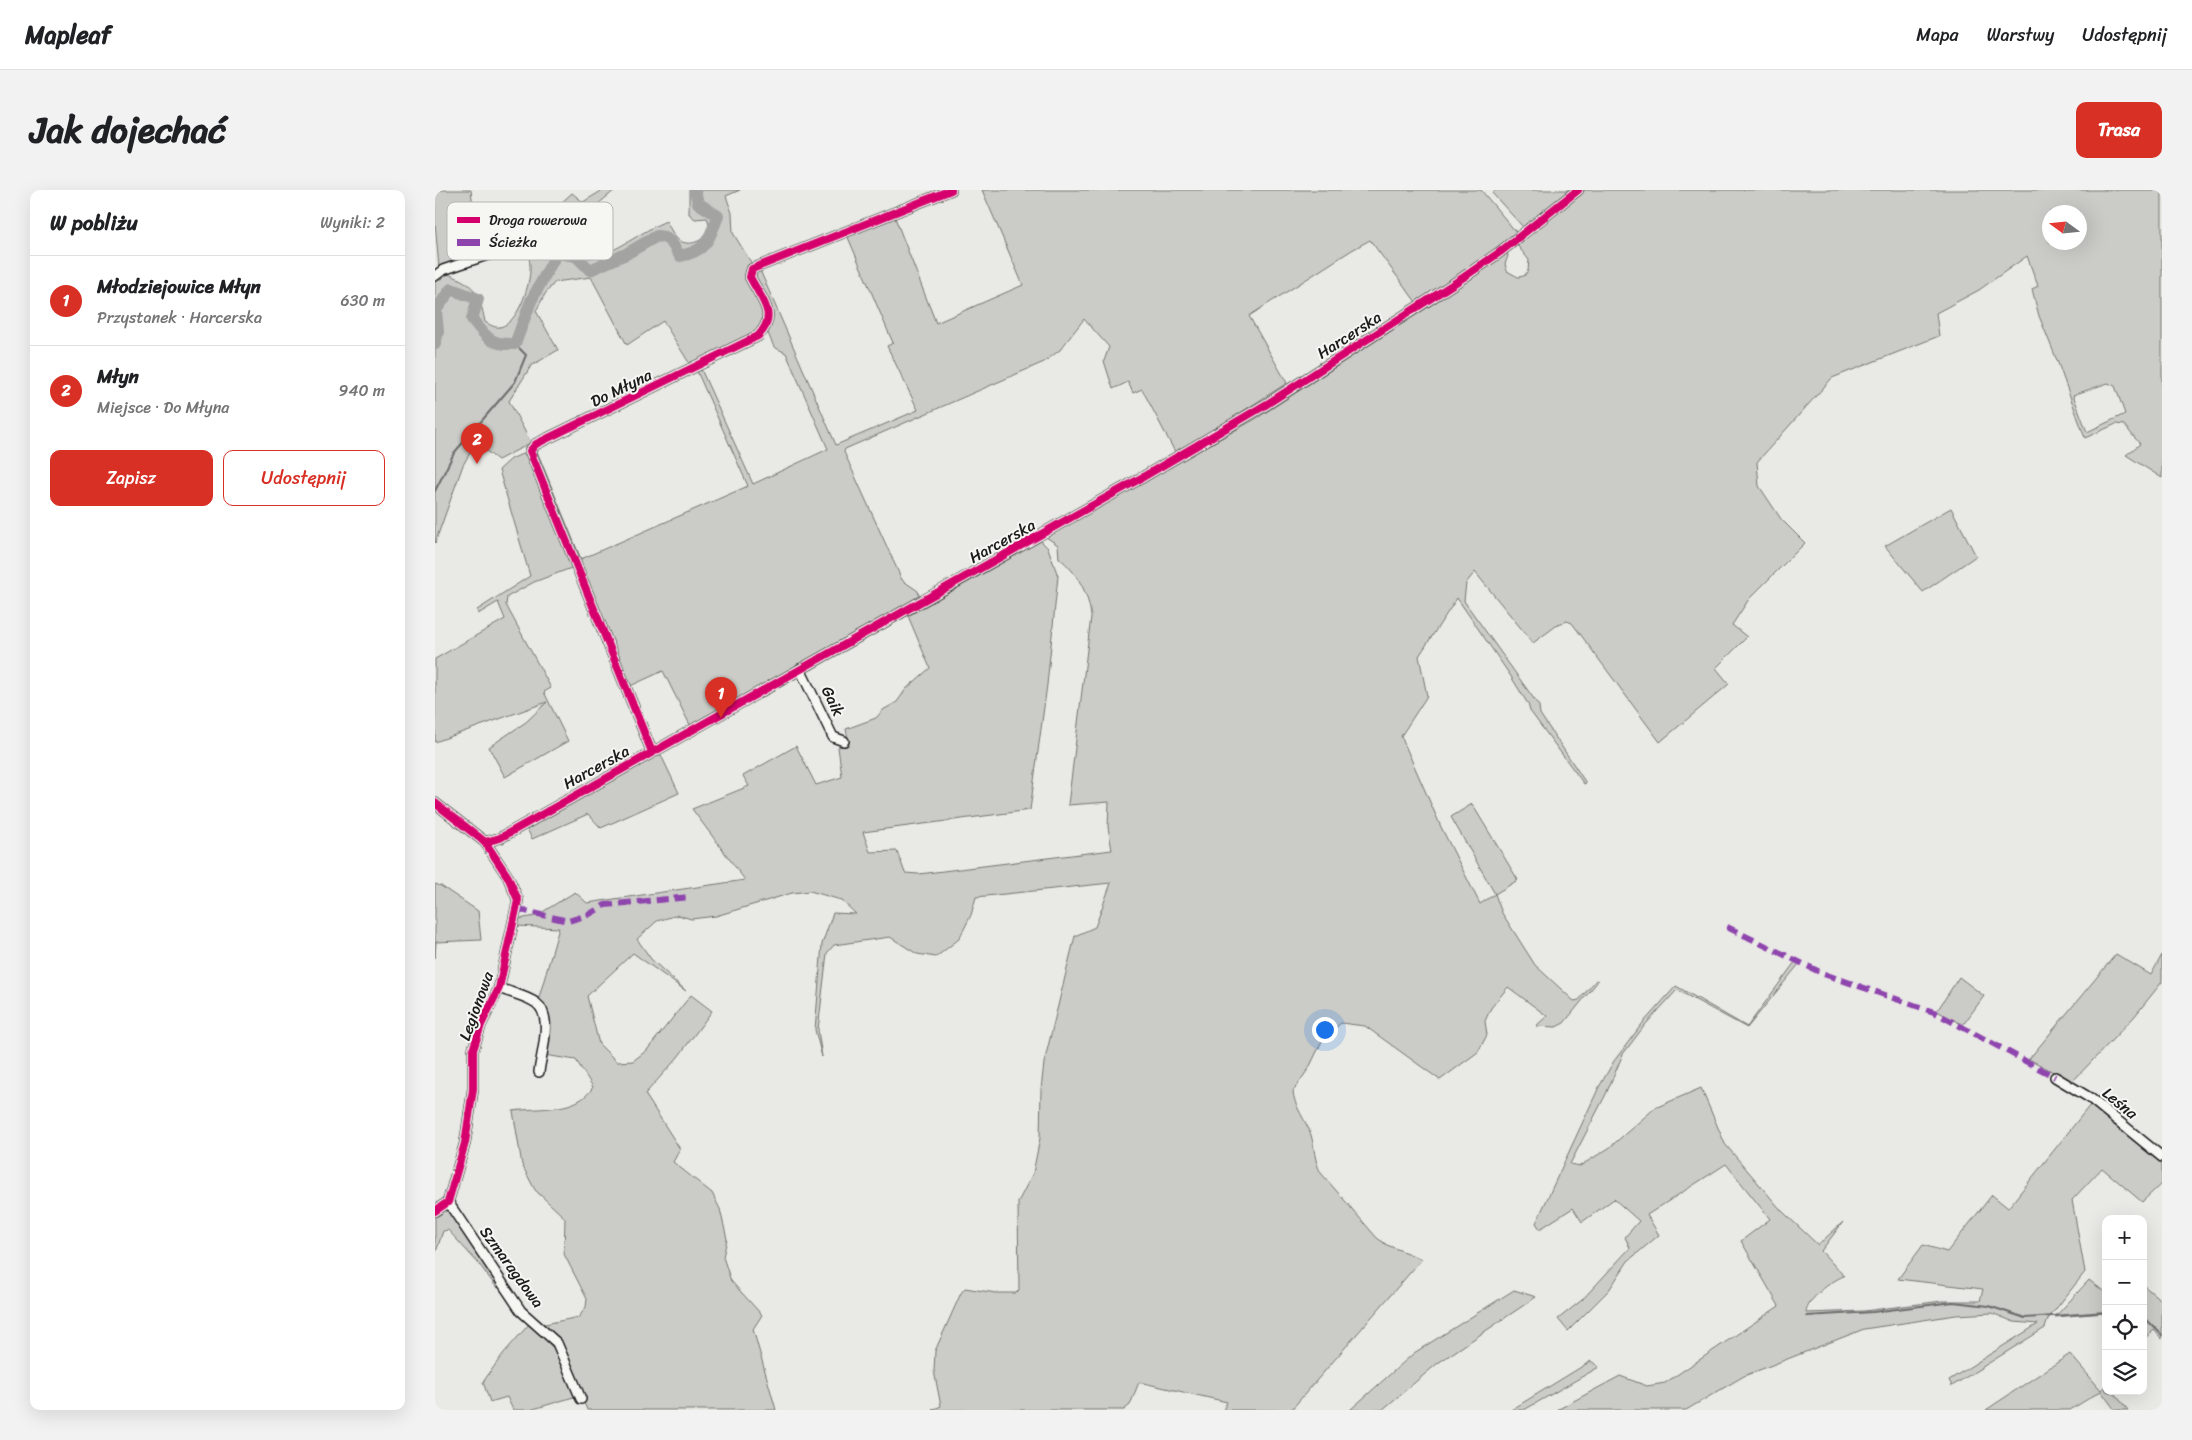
<!DOCTYPE html>
<html lang="pl">
<head>
<meta charset="utf-8">
<style>
  :root { --surface:#fff; --page:#f2f2f2; --text:#202124; --muted:#757577; --line:#e0e0e0; --accent:#d93025 }
  body { margin:0; font-family:Sriracha,sans-serif; background:var(--page); color:var(--text) }
  .controls { position:absolute; right:15px; bottom:15px; display:grid; overflow:hidden; border-radius:10px; box-shadow:0 5px 20px #0002 }
  .controls button { width:45px; height:45px; display:grid; place-items:center; padding:0; border:0; border-bottom:1px solid var(--line); background:var(--surface); color:var(--text); font:25px sans-serif }
  .compass { position:absolute; left:1607px; top:15px; width:45px; height:45px; border-radius:50%; background:var(--surface); box-shadow:0 5px 20px #0002; rotate:285deg }
  .you { position:absolute; left:889px; top:839px; width:18px; height:18px; margin:-12px; border:4px solid #fff; border-radius:50%; background:#1a73e8; box-shadow:0 0 0 8px #1a73e833 }
  .badge { display:grid; place-items:center; width:32px; height:32px; border-radius:50%; background:var(--accent); color:#fff; font-size:16px; font-weight:700 }
  .pin { position:absolute; translate:-50% -41px; filter:drop-shadow(0 1px 2px #0008) }
  .pin::after { content:''; position:absolute; top:26px; width:18px; height:15px; background:inherit; clip-path:polygon(0 0,100% 0,50% 100%) }
  .list { margin:0; padding:0; list-style:none }
  h2 { display:flex; justify-content:space-between; align-items:center; height:65px; margin:0; padding:0 20px; font-size:21px }
  h2 small { font-size:16px; font-weight:400; color:var(--muted) }
  .list li { display:grid; grid-template-columns:32px 1fr auto; gap:15px; align-items:center; box-sizing:border-box; height:90px; padding:0 20px; border-top:1px solid var(--line) }
  .list b { display:block; font-size:19px; white-space:nowrap }
  .list p { margin:0; font-size:16px; white-space:nowrap; color:var(--muted) }
  .list em { font-size:16px; font-style:normal; color:var(--muted) }
  .actions { display:flex; gap:10px; padding:15px 20px }
  .actions a { flex:1; padding:11px 0; border:1px solid var(--accent); border-radius:10px; text-align:center; font-size:18px; color:var(--accent) }
  .actions .main { background:var(--accent); color:#fff }
  .icon { flex:none; width:28px; height:28px; fill:none; stroke:currentColor; stroke-width:2; stroke-linecap:round; stroke-linejoin:round }
  .map { position:relative; flex:none; width:1727px; height:1220px; overflow:hidden; border-radius:10px }
  header { display:flex; align-items:center; gap:30px; box-sizing:border-box; height:70px; padding:0 25px; background:var(--surface); border-bottom:1px solid var(--line) }
  header strong { font-size:24px }
  nav { display:flex; gap:28px; margin-inline-start:auto; font-size:18px }
  .intro { display:flex; align-items:center; justify-content:space-between; box-sizing:border-box; height:120px; padding:0 30px }
  h1 { margin:0; font-size:35px }
  .button { padding:12px 22px; border-radius:10px; background:var(--accent); color:#fff; font-size:18px; font-weight:700 }
  main { display:flex; gap:30px; padding:0 30px }
  aside { flex:1; background:var(--surface); border-radius:10px; box-shadow:0 5px 20px #0002 }
  .map>svg:first-child { display:block }
</style>
</head>
<body>
<header>
<strong>Mapleaf</strong>
<nav><a>Mapa</a><a>Warstwy</a><a>Udostępnij</a></nav>
</header>
<div class="intro"><h1>Jak dojechać</h1><a class="button">Trasa</a></div>
<main>
<aside>
<h2>W pobliżu<small>Wyniki: 2</small></h2>
<ul class="list">
<li><span class="badge">1</span><div><b>Młodziejowice Młyn</b><p>Przystanek · Harcerska</p></div><em>630 m</em></li>
<li><span class="badge">2</span><div><b>Młyn</b><p>Miejsce · Do Młyna</p></div><em>940 m</em></li>
</ul>
<div class="actions"><a class="main">Zapisz</a><a>Udostępnij</a></div>
</aside>
<div class="map">
<svg width="1727" height="1220" viewBox="0 0 1727 1220">
  <rect width="100%" height="100%" fill="#e9e9e5"/>
  <filter id="ink" filterUnits="userSpaceOnUse"><feTurbulence type="fractalNoise" baseFrequency=".02" numOctaves="2"/><feDisplacementMap in="SourceGraphic" scale="10" xChannelSelector="R" yChannelSelector="G"/><feConvolveMatrix kernelMatrix="1 2 1 2 8 2 1 2 1" color-interpolation-filters="sRGB"/></filter>
  <g filter="url(#ink)">
    <!-- green -->
    <g fill="#cbcbc7" stroke="#747472" fill-rule="evenodd">
      <polygon points="0,0 36,0 39,25 27,26 28,61 18,71 4,78 0,32"/>
      <path d="M168,0H180L128,43L131,56L142,59L154,68C183,63 204,42 231,31C235,37 239,48 245,51C260,59 280,44 272,28L260,29L254,24V0H305L291,6L297,23L298,43L317,74L313,75L312,85L331,124L327,140L256,176L228,131L192,155L156,87L120,92L110,104L101,121L123,160L96,176L74,211L96,253L63,270L46,257L42,262L35,263L28,275L0,353V91L10,83C40,94 44,101 50,132C54,134 59,138 65,137C83,133 94,98 95,81C96,69 90,53 87,42L109,17L115,23L137,3L148,12Z"/>
      <path d="M547,0H1046L1081,42L1035,79L981,112L935,50L917,60L814,126L852,193L741,264L707,199L698,203L693,192L678,199L669,171L674,157L649,129L625,160L609,172L410,259L409,262L467,390L483,401L484,406L255,535L228,481L193,497L99,265L101,259L146,369L313,296L261,179L265,177L318,294L393,259L351,163L339,157L332,141C344,124 326,103 317,87L324,78L401,255L483,220L452,156L458,153L412,45L459,25L501,133L588,95Z"/>
      <polygon points="1061,0 1137,0 1088,37 1057,3"/>
      <path d="M1150,0H1727V288L1691,265L1705,254L1689,235L1681,234L1650,248L1623,173L1604,126L1597,99L1603,96L1592,66L1544,100L1501,123L1504,146L1397,188L1322,272L1324,296L1346,329L1370,353L1314,409L1297,435L1312,447L1281,478L1294,494L1225,552L1137,433L1132,431L1121,436L1098,453L1040,382L1031,393L1029,411L1104,516L1105,524L1151,593L1149,594L1095,521L1093,514L1075,485L1022,408L984,466L992,506L966,546L1006,637L1045,714L1060,704L1016,627L1037,614L1083,690L1060,704L1067,723L1100,775L1139,811L1144,810L1161,790L1163,791L1129,833L1121,837L1101,836L1112,826L1073,797L1056,818L1050,831L1052,845L1043,862L1005,890L930,836L906,833L888,849L874,878L858,901C859,917 871,930 876,945C880,958 879,971 886,983L942,1048L952,1055L987,1069L856,1220H788L792,1212L704,1192L695,1215L689,1220H497L506,1216L499,1181L500,1161L526,1103L530,1098L561,1103H581L584,1100L583,1012L598,983L605,948L606,899L609,873L640,746L660,737L676,693L541,707L536,725L524,749L501,767L482,764L455,747L399,755L392,763L383,840L387,867L380,840L387,754L398,723L421,724L406,710L375,701L357,703L281,726L256,729L243,725L222,731L202,749L216,769L251,801L198,763L152,806L164,854L182,872L198,871L212,860L256,805L277,821L243,867L210,904L245,959L238,972L277,1003L285,1019L292,1049L288,1067L296,1091L327,1125L318,1139L341,1220H152L125,1151L105,1135L144,1127L151,1117L152,1109L129,1064L130,1028L100,1000L87,975L78,921C104,917 143,923 158,897L141,870L109,865L112,830L103,811L124,738L81,736L83,729L101,726L140,702L152,713L310,690L257,619L314,596L308,586L361,556L381,595L407,587L403,557L414,555L411,539L441,528L448,520L462,512L471,499L495,478L473,426L606,351L613,358L623,386L612,495L595,620L428,642L435,662L462,661L470,683L484,684L677,660L673,637L674,612L633,615L656,427C654,404 642,382 624,368L623,355L611,347L822,228L1001,112L1072,62L1073,66L1070,74L1072,81L1083,87L1089,86L1093,81L1094,70L1082,55ZM1614,22H1644V52H1614ZM1673,193L1680,196L1690,224L1652,242L1638,205Z"/>
      <polygon points="87,264 93,266 139,377 99,392 72,407 71,415 116,498 109,502 133,551 70,587 54,557 91,532 112,512 0,552 0,469 70,429 63,412 43,424 42,420 95,386 64,280 76,269"/>
      <polygon points="1516,318 1541,366 1488,402 1450,356"/>
      <polygon points="225,563 244,603 166,638 153,624 97,649 92,639"/>
      <polygon points="0,694 6,696 43,721 46,750 1,752 0,768"/>
      <polygon points="1681,764 1716,785 1727,765 1727,792 1699,827 1637,892 1594,869"/>
      <path d="M1360,772L1364,774L1312,838L1242,800L1210,835L1188,864L1171,904L1135,974L1145,976L1174,958L1220,918L1266,898L1290,954L1346,1020L1383,1055L1408,1032L1386,1061L1409,1086C1396,1091 1372,1109 1371,1123L1429,1121L1507,1111H1545L1548,1099L1463,1089L1488,1055L1512,1062L1557,1005L1573,1018L1655,915L1727,974V993L1707,1012L1667,978L1637,1010L1650,1082L1613,1129L1610,1138L1517,1196L1514,1190L1603,1134L1579,1132L1557,1123L1521,1125L1429,1139L1309,1186L1251,1220H1122L1185,1186L1212,1196L1230,1193L1344,1116L1306,1051L1335,1029L1291,974L1212,1025L1224,1045L1193,1071L1174,1100L1133,1141L1123,1129L1147,1110L1195,1058L1190,1047L1204,1031L1179,1009L1147,1032L1138,1018L1105,1039L1101,1033L1164,897L1179,871L1207,834L1241,796L1312,837Z"/>
      <polygon points="1524,787 1549,806 1528,835 1502,821"/>
      <polygon points="8,1020 15,1022 66,1095 62,1098 44,1074 13,1040 8,1041 0,1065 0,1024"/>
      <polygon points="1654,1090 1671,1103 1671,1123 1620,1127"/>
      <polygon points="1708,1095 1727,1111 1727,1149 1719,1140 1708,1150"/>
      <polygon points="1079,1100 1101,1107 1003,1173 947,1220 915,1220 979,1163"/>
      <polygon points="95,1133 122,1162 142,1206 95,1220 78,1220 72,1207 55,1212 48,1192 68,1164"/>
      <polygon points="1635,1164 1666,1200 1670,1196 1671,1201 1680,1204 1693,1220 1680,1220 1666,1201 1635,1220 1551,1220"/>
      <polygon points="1156,1171 1164,1177 1089,1220 1076,1220"/>
    </g>
    <g fill="none" stroke-linecap="round" stroke-linejoin="round">
      <!-- stream -->
      <g stroke="#6d6d6c" stroke-width="2">
        <polyline points="0,301 19,263 80,192 91,165 80,154"/>
        <polyline points="1372,1126 1438,1122 1518,1112 1554,1116 1590,1128 1671,1122"/>
        <polyline points="1708,1126 1727,1145"/>
      </g>
      <!-- river -->
      <path stroke="#a3a3a1" stroke-width="12" d="M0,154L3,142L1,120L16,99L43,109L37,129C52,148 55,155 80,154L96,111L122,63L141,66L155,80L191,64L222,46L229,47L236,52L245,66C272,61 274,49 283,26L263,13L260,0"/>
      <!-- minor casing -->
      <g stroke="#1c1c1c" stroke-width="12">
        <g id="minor">
          <polyline points="0,86 8,80 58,63"/>
          <polyline points="365,479 398,547 409,551"/>
          <path d="M217,562L95,261L101,254L323,146C344,125 326,109 315,87L317,79L516,0"/>
          <polyline points="0,613 50,652 73,687 83,710 64,798 46,835 38,860 38,899 30,953 13,1012 0,1021"/>
          <polyline points="50,652 65,648 708,287 832,214 1029,87 1065,62 1143,0"/>
          <path d="M64,798C76,803 92,806 101,813C119,826 106,864 104,882"/>
          <polyline points="1620,887 1655,908 1727,967"/>
          <polyline points="13,1012 86,1121 122,1153 146,1209"/>
        </g>
      </g>
      <!-- minor -->
      <use href="#minor" stroke="#f6f6f2" stroke-width="9"/>
      <!-- quiet -->
      <g stroke="#8e44ad" stroke-width="6" stroke-dasharray="12 6" stroke-linecap="butt">
        <polyline points="82,719 133,731 153,725 170,715 255,707"/>
        <polyline points="1292,737 1389,784 1499,822 1620,887"/>
      </g>
      <!-- cycleway casing -->
      <g stroke="#f6f6f2" stroke-width="11">
        <g id="cycleway">
          <path d="M217,562L95,261L101,254L323,146C344,125 326,109 315,87L317,79L516,0"/>
          <polyline points="0,613 50,652 73,687 83,710 64,798 46,835 38,860 38,899 30,953 13,1012 0,1021"/>
          <polyline points="50,652 65,648 708,287 832,214 1029,87 1065,62 1143,0"/>
        </g>
      </g>
      <!-- cycleway -->
      <use href="#cycleway" stroke="#d6006c" stroke-width="8"/>
    </g>
  </g>
  <g text-anchor="middle" dominant-baseline="central" stroke-width="4" stroke-linejoin="round" paint-order="stroke">
    <!-- street labels -->
    <g font-size="16" fill="#1c1c1c" stroke="#f6f6f2">
      <text transform="translate(914 145) rotate(-33)">Harcerska</text>
      <text transform="translate(186 198) rotate(-26)">Do Młyna</text>
      <text transform="translate(567 351) rotate(-29)">Harcerska</text>
      <text transform="translate(398 511) rotate(64)">Gaik</text>
      <text transform="translate(161 577) rotate(-29)">Harcerska</text>
      <text transform="translate(41 816) rotate(-70)">Legionowa</text>
      <text transform="translate(1685 913) rotate(39)">Leśna</text>
      <text transform="translate(77 1077) rotate(54)">Szmaragdowa</text>
    </g>
  </g>
  <!-- legend -->
  <rect x="12" y="12" width="166" height="58" rx="8" fill="#f6f6f2" stroke="#b5b5b2" stroke-width="1"/>
  <rect x="22" y="27" width="23" height="6" fill="#d6006c"/>
  <rect x="22" y="49" width="23" height="7" fill="#8e44ad"/>
  <g font-size="14" fill="#1c1c1c">
    <text x="54" y="35">Droga rowerowa</text>
    <text x="54" y="57">Ścieżka</text>
  </g>
</svg>
<div class="controls">
<button>+</button>
<button>−</button>
<button><svg class="icon" aria-label="locate" viewBox="0 0 24 24"><circle cx="12" cy="12" r="6"/><path d="M12 2v4M12 18v4M2 12h4M18 12h4"/></svg></button>
<button><svg class="icon" aria-label="layers" viewBox="0 0 24 24"><path d="M12 4l9 5-9 5-9-5zM3 14l9 5 9-5"/></svg></button>
</div>
<svg class="compass" viewBox="-18 -18 36 36"><path d="M0-13l5 13h-10z" fill="#e53935"/><path d="M0 13l5-13h-10z" fill="#757577"/></svg>
<div class="you"></div>
<div class="pin badge" style="left:286px;top:528px">1</div>
<div class="pin badge" style="left:42px;top:274px">2</div>
</div>
</main>
</body>
</html>
